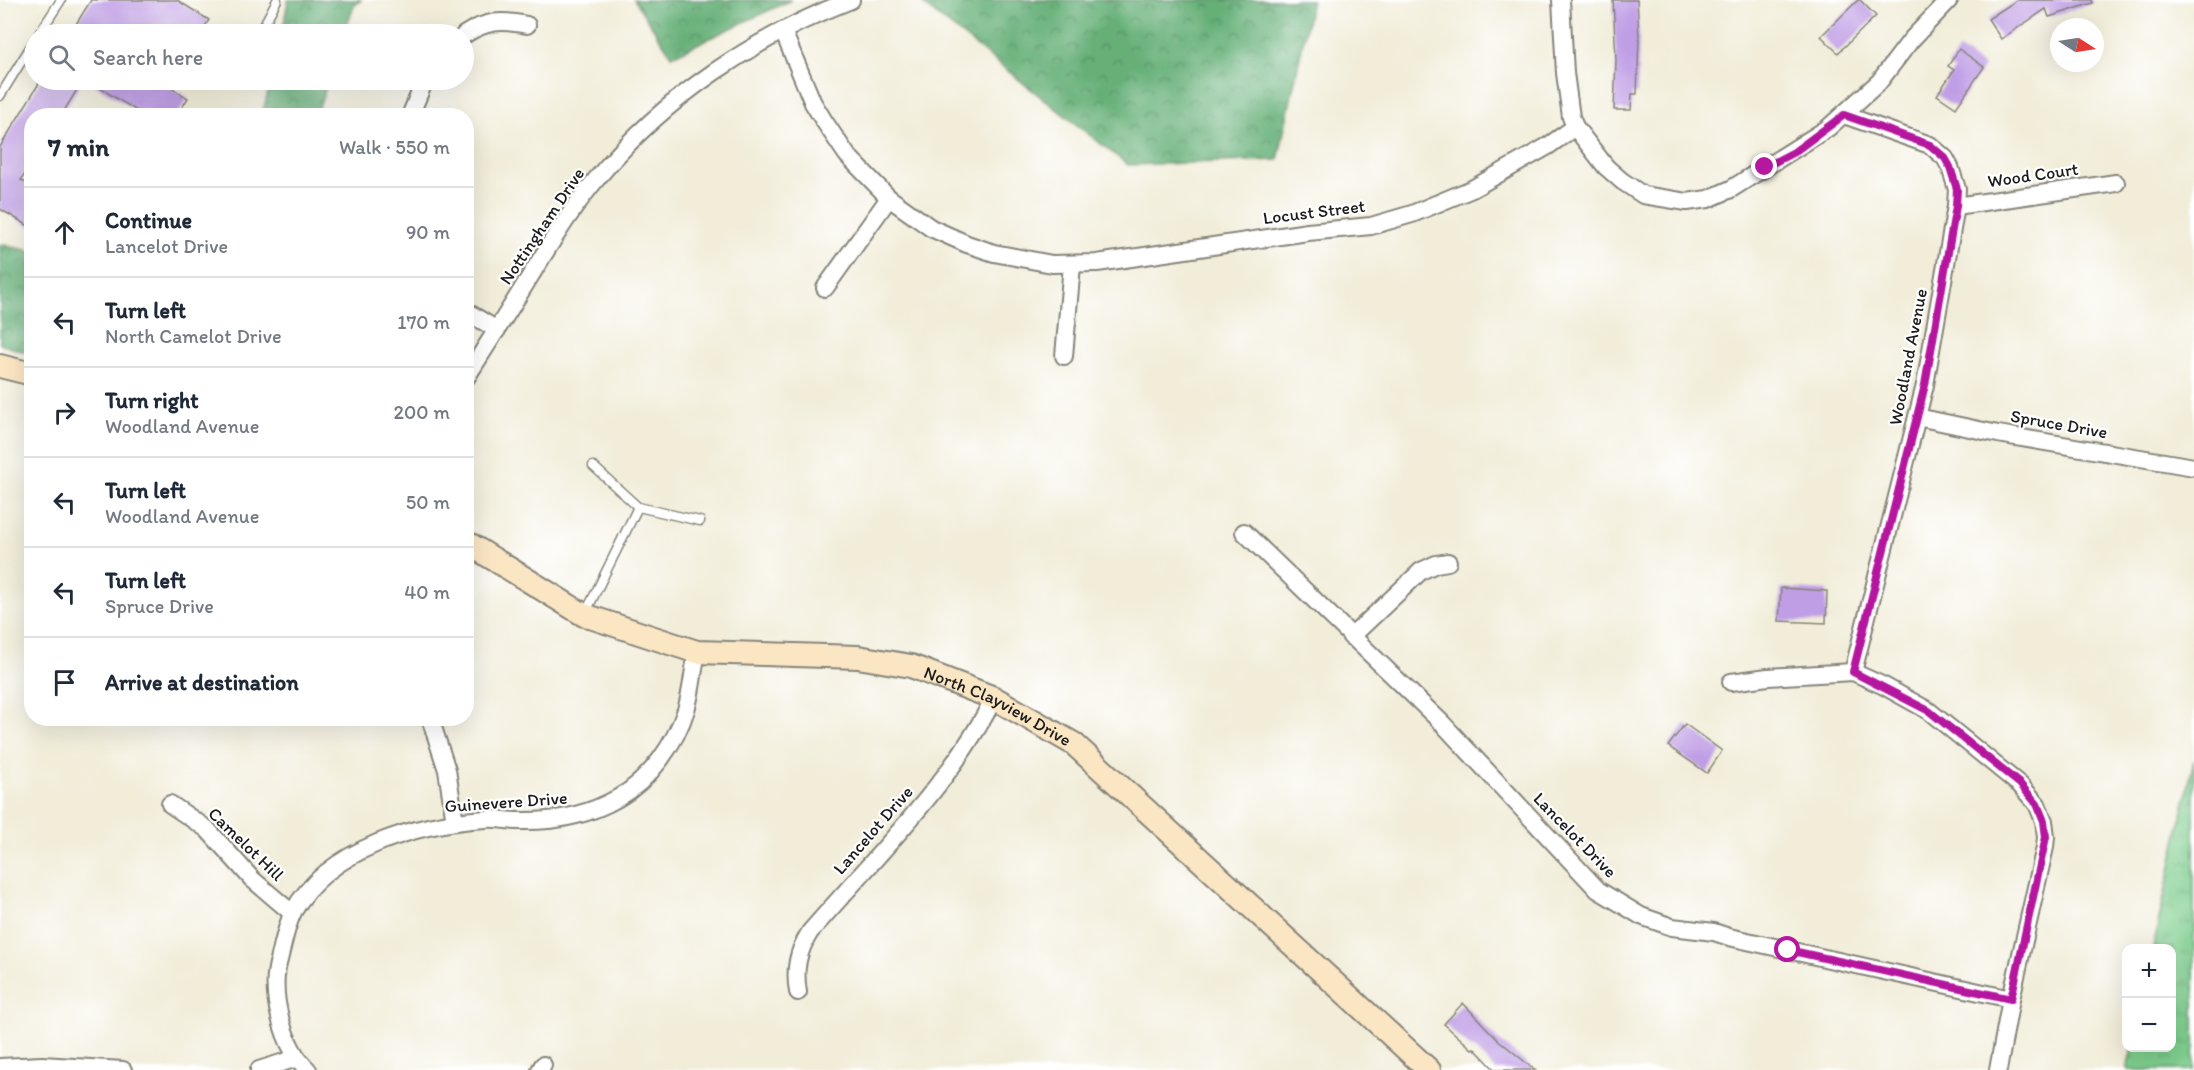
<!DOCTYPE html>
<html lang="en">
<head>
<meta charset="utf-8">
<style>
  :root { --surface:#fff; --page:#f6f6f7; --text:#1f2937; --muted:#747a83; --line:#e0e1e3 }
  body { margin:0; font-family:Itim,sans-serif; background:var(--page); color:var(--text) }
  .controls { position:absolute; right:18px; bottom:18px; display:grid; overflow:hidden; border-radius:12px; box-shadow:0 6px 24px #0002 }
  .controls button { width:54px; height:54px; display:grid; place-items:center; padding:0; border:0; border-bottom:2px solid var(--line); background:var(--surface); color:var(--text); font:30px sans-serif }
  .compass { position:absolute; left:2050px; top:18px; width:54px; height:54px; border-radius:50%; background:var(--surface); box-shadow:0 6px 24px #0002; rotate:102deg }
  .stop { position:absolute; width:18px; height:18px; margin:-14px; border:4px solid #b5179e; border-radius:50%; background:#fff }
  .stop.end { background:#b5179e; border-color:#fff; box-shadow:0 2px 6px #0008 }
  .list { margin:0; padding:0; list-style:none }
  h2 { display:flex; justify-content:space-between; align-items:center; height:78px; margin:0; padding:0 24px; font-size:26px }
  h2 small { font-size:20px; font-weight:400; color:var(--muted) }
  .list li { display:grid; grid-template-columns:39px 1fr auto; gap:18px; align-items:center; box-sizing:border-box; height:90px; padding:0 24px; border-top:2px solid var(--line) }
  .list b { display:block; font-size:22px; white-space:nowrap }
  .list p { margin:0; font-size:20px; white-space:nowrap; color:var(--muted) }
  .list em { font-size:20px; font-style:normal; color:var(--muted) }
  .icon { flex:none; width:33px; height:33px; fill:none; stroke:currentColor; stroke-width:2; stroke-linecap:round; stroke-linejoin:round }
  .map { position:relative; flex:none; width:2194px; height:1070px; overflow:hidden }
  .search { position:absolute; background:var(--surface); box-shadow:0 6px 24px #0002; left:24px; top:24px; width:450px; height:66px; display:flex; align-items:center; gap:15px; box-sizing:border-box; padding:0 21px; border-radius:33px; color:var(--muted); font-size:22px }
  .panel { position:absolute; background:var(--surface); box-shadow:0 6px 24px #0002; left:24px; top:108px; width:450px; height:618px; border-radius:24px }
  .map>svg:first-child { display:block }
</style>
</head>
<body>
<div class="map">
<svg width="2194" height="1070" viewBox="0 0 2194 1070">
  <defs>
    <pattern id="forest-crowns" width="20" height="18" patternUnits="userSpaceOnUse" patternTransform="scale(1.5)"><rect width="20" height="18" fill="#66b078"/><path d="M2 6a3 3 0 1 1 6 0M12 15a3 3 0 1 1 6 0" fill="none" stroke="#538e62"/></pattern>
    <pattern id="park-tufts" width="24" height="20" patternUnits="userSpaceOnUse" patternTransform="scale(1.5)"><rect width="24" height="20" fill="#7ecd8d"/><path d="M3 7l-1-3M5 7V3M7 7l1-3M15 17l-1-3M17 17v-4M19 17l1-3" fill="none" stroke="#6caf79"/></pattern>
  </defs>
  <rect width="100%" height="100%" fill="#fff"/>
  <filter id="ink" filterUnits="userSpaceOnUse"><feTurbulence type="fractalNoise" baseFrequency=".0167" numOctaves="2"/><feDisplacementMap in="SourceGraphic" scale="12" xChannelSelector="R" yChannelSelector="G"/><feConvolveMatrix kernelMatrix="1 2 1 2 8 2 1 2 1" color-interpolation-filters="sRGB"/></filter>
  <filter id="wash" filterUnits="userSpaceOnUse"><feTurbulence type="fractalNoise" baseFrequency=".008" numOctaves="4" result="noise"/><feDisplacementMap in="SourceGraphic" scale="24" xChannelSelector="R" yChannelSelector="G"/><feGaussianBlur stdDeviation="1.35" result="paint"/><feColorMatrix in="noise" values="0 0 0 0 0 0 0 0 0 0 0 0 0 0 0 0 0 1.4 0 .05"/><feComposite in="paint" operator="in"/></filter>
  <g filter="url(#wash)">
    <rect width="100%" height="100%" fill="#f1edd9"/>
    <!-- forest -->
    <g fill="url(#forest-crowns)" stroke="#41664a" stroke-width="1.5">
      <polygon points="288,0 361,0 354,6 344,34 282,34"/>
      <polygon points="634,0 791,0 672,56"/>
      <polygon points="922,0 1312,0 1278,160 1128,165 925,6"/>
      <polygon points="271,80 329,80 316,115 262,115"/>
      <polygon points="0,244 31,251 31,354 0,344"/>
    </g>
    <!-- park -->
    <polygon fill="url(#park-tufts)" stroke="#4d7454" stroke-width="1.5" points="2194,760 2194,1070 2127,1070 2132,1048 2172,1048 2172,948 2153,948"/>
    <g id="blocks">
      <!-- building -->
      <g fill="#c09ee5">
        <polygon points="91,0 177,0 209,20 200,34 70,34"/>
        <polygon points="1613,0 1637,0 1639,37 1637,94 1632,94 1631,110 1614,110 1616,60"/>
        <polygon points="1858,0 1860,0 1876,16 1838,53 1821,36"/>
        <polygon points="2017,0 2092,0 2093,3 2049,17 2046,9 2001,39 1988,19"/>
        <polygon points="1959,49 1984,67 1956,108 1937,95 1954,70 1948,66"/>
        <polygon points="41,80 83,80 61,116 32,116 32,164 21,180 32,187 32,228 0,209 0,147"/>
        <polygon points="87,80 158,80 188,98 177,116 145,116"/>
        <polygon points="1781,588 1827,591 1826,623 1779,621"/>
        <polygon points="1685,724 1722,751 1707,773 1668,746"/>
        <polygon points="1463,1003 1496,1038 1535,1070 1495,1070 1474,1048 1472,1049 1444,1024"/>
      </g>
    </g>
  </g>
  <g filter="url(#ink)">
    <use href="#blocks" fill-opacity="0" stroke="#86847a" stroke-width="1.5"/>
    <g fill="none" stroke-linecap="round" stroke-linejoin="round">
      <!-- lane casing -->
      <g stroke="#86847a" stroke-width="11">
        <g id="lane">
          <polyline points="39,34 61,0"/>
          <polyline points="259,34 277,0"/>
          <polyline points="0,96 34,41"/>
          <polyline points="593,466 638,507 700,521"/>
          <polyline points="585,614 638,507"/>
        </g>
      </g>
      <!-- street casing -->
      <g stroke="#86847a" stroke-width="20">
        <g id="street">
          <polyline points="1561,0 1565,73 1571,117 1575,127 1606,167 1622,181 1643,195 1687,202 1708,199 1731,189 1828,128 1879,82 1911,40 1949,0"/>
          <polyline points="783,31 813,103 824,121 847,155 889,198 931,228 967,244 994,253 1052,264 1097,263 1308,232 1371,226 1412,214 1472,189 1548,146 1575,127"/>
          <path d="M464,35C487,20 501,20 527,25"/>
          <polyline points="1844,115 1930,145 1945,158 1950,167 1957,189 1956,206 1925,385 1853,672"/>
          <polyline points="410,116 425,80"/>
          <polyline points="1956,206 2116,183"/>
          <polyline points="825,288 889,198"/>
          <polyline points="466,311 497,330"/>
          <polyline points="1064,356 1072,265"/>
          <path d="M466,378C489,342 512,306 534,270C554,238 574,205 599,176C665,97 755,37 851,0"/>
          <polyline points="1917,417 1998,434 2194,467"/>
          <polyline points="1244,532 1442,723 1598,890 1641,916 1672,927 1714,932 1729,937 2011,999"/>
          <polyline points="1351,637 1421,571 1436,564 1448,562"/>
          <polyline points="1731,682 1768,677 1853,672 1884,686 1929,711 2020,785 2037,804 2044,821 2046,837 2045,847 2011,999 1998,1070"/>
          <polyline points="430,718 447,770 455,822"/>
          <polyline points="170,804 207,829 252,879 292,913"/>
          <path d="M798,992C794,969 798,951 810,932C873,859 951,784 994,698"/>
          <polyline points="0,1067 42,1065 123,1070"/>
          <polyline points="259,1070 297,1058"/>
          <path d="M308,1070C283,1047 269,993 279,960C283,945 286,926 293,912C328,848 419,823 486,819C497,818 507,821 518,821C554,822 587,816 618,798C650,780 675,744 686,710C692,691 693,670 697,652"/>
          <polyline points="540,1070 543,1065"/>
        </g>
      </g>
      <!-- secondary casing -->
      <g stroke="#86847a" stroke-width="26">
        <g id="secondary">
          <polyline points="0,366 32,374"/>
          <path id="s1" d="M466,542L584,615L697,652L858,657L911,666L994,698L1074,744L1429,1070"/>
        </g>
      </g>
      <!-- lane -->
      <use href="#lane" stroke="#fff" stroke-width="8"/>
      <!-- street -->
      <use href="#street" stroke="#fff" stroke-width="16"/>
      <!-- secondary -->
      <use href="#secondary" stroke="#fbe6c4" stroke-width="22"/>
    </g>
  </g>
  <g fill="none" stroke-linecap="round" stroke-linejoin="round" filter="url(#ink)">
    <!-- route -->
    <polyline stroke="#b5179e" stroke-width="8" points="1765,167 1794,152 1844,115 1930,145 1945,158 1950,167 1957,189 1956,206 1925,385 1853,672 1929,711 2020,784 2037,804 2044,821 2046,837 2011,999 1788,950"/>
  </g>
  <g text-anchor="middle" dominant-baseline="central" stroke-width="4.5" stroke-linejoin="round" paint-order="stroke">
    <!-- street labels -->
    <g font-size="18" fill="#1c1c1c" stroke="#fff">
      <text transform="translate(2033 175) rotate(-8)">Wood Court</text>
      <text transform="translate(1314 212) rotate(-7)">Locust Street</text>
      <text transform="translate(542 226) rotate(-56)">Nottingham Drive</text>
      <text transform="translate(1908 357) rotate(-79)">Woodland Avenue</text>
      <text transform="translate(2059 424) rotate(10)">Spruce Drive</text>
      <text stroke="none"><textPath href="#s1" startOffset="568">North Clayview Drive</textPath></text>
      <text transform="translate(506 802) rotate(-4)">Guinevere Drive</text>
      <text transform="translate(873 830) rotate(-49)">Lancelot Drive</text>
      <text transform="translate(1575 835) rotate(46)">Lancelot Drive</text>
      <text transform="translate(246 844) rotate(44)">Camelot Hill</text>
    </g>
  </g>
</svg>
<div class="controls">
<button>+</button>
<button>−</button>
</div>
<svg class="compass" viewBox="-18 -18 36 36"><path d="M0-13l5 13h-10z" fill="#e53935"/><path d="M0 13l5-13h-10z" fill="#747a83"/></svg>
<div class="stop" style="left:1788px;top:950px"></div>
<div class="stop end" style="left:1765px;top:167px"></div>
<div class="search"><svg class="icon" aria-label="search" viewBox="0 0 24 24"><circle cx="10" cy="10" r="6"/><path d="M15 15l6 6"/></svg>Search here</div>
<section class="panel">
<h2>7 min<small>Walk · 550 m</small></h2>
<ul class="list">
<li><svg class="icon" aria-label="ahead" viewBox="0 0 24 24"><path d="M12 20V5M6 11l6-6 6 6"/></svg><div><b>Continue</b><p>Lancelot Drive</p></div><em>90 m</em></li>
<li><svg class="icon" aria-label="left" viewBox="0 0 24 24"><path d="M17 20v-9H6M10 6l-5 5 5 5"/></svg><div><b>Turn left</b><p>North Camelot Drive</p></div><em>170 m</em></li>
<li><svg class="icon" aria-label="right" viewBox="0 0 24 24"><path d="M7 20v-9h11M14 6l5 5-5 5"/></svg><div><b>Turn right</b><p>Woodland Avenue</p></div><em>200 m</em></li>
<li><svg class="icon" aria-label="left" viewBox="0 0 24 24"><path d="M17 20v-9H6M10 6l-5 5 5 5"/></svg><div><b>Turn left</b><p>Woodland Avenue</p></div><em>50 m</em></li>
<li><svg class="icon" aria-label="left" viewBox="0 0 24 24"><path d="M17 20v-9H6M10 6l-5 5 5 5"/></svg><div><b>Turn left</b><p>Spruce Drive</p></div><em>40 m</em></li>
<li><svg class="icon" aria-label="arrive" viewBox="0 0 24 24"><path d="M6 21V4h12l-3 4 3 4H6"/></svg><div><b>Arrive at destination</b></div></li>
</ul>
</section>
</div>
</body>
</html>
